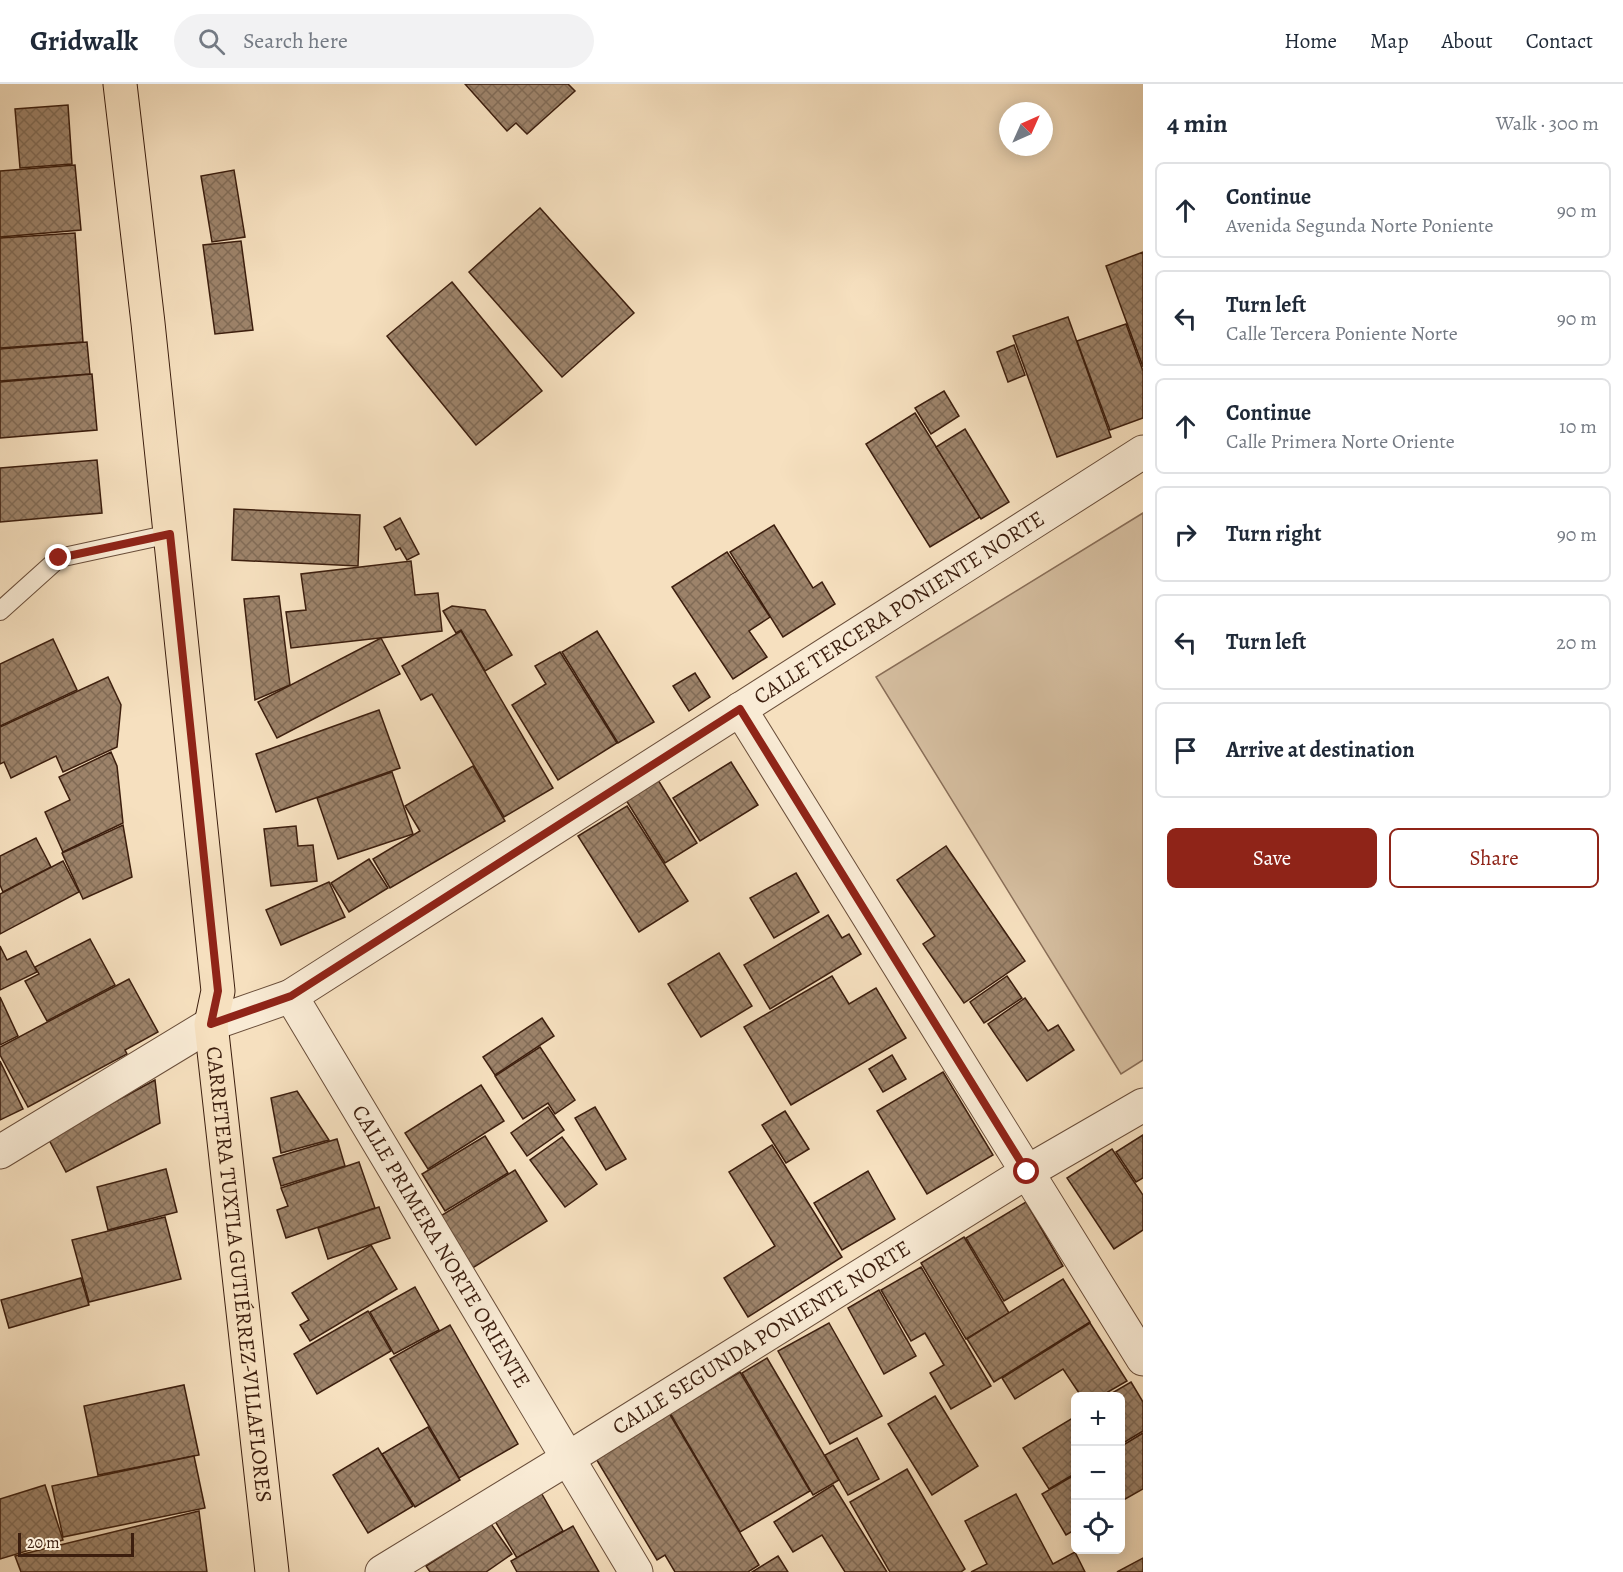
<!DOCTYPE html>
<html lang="en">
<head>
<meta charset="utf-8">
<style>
  :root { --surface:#fff; --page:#f2f2f3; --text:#1f2937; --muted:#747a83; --line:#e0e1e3; --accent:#8f2418 }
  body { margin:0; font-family:Alegreya,serif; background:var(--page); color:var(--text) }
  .controls { position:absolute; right:18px; bottom:18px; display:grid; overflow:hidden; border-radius:9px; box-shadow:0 3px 15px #0003 }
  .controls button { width:54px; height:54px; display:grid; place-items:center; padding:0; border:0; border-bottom:2px solid var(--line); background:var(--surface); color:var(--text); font:30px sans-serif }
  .compass { position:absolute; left:999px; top:18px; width:54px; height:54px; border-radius:50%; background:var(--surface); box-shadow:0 3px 15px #0003; rotate:45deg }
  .scale { position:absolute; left:18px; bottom:15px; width:116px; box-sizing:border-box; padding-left:6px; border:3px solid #3c1e0e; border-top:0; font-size:16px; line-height:21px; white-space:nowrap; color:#3c1e0e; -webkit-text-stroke:4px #f9ebd5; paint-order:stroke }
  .stop { position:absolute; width:18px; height:18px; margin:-14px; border:4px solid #8f2418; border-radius:50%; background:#fff }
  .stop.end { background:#8f2418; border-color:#fff; box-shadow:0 2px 6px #0008 }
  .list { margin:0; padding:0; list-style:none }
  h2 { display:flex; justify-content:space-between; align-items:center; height:78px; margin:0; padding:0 24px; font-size:26px }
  h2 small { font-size:20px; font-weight:400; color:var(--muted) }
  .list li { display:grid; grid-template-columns:39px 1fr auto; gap:18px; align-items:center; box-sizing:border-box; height:96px; margin:0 12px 12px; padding:0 12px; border:2px solid var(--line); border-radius:9px }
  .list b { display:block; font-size:22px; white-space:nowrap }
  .list p { margin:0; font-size:20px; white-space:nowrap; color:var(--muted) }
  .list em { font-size:20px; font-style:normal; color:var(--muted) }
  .actions { display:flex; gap:12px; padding:18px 24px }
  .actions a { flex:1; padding:14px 0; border:2px solid var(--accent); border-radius:9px; text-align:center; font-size:21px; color:var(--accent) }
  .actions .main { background:var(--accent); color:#fff }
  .icon { flex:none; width:33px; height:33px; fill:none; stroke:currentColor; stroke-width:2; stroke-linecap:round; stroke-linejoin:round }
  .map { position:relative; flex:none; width:1143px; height:1488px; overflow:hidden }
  header { display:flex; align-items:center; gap:36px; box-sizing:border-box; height:84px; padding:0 30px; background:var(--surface); border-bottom:2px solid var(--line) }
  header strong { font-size:28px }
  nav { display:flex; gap:33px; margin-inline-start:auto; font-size:21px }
  .search { width:420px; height:54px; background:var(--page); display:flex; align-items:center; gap:15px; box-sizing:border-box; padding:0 21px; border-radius:33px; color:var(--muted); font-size:22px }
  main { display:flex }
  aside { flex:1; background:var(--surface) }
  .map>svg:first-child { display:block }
</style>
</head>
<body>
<header>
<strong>Gridwalk</strong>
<div class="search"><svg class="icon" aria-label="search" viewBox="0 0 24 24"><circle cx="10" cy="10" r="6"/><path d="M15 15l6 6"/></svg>Search here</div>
<nav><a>Home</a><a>Map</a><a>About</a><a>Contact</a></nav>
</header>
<main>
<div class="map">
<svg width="1143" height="1488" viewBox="0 0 1143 1488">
  <defs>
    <pattern id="building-cross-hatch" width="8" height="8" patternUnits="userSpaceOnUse" patternTransform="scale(1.5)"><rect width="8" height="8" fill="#9d836a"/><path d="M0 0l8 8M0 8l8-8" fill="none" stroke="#816b56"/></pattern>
  </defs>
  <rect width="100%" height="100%" fill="#f6e0bf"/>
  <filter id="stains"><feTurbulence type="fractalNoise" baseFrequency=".00333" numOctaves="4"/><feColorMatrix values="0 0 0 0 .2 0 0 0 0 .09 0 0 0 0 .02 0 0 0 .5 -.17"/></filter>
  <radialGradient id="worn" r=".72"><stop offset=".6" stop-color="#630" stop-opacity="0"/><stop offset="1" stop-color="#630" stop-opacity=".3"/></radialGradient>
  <!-- green -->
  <polygon fill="#d6bfa1" stroke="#896e58" stroke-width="1.5" points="1143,429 1143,976 1121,990 876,593"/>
  <!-- building -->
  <g fill="url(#building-cross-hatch)" stroke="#3c1e0e" stroke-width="1.5">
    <polygon points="465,0 568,0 575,7 527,50 516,39 507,47"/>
    <polygon points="68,21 72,80 20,84 15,25"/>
    <polygon points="75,81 81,146 0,153 0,87"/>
    <polygon points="234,86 245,153 212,158 201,92"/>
    <polygon points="540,124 634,229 562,293 469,188"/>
    <polygon points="75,149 83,258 0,264 0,154"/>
    <polygon points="241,157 253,246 215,250 203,161"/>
    <polygon points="1143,168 1143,283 1106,182"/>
    <polygon points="452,198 542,307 476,361 387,252"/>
    <polygon points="1068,233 1111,353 1057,373 1013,252"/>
    <polygon points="1126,240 1143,287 1143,334 1110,346 1077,257"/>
    <polygon points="87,258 90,290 0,297 0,265"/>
    <polygon points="1014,261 1025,291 1008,298 997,268"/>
    <polygon points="92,290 97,346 0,354 0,298"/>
    <polygon points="944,307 959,332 931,350 915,324"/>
    <polygon points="915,329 980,433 930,463 866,360"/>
    <polygon points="965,345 1009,418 981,435 936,363"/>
    <polygon points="97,376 102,429 0,438 0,384"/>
    <polygon points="234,425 360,431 358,482 232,476"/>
    <polygon points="400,434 419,470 407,476 400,464 396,466 384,443"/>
    <polygon points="774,441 813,504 822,498 835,520 783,553 730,468"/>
    <polygon points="727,468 770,533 749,547 767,573 733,595 672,503"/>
    <polygon points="411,477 415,511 438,509 442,547 291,564 286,528 306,526 301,490"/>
    <polygon points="279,512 290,601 255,616 244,515"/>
    <polygon points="452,522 485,526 512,571 485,587 461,546 456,549 443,527"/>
    <polygon points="461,547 553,704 504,733 432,610 421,616 402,582"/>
    <polygon points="597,547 654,638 618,659 562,568"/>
    <polygon points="381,554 400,590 277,654 258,618"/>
    <polygon points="53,555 77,606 0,642 0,580"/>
    <polygon points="560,568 617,659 558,696 512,621 546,600 535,582"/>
    <polygon points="695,589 710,613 689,627 673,602"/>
    <polygon points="108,593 121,621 117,663 63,688 56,672 11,694 4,678 0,680 0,643"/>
    <polygon points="379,626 400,684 276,728 256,670"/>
    <polygon points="111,668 117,682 123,739 63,768 45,728 70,716 59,693"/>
    <polygon points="731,678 758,721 700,757 673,714"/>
    <polygon points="473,682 505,737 390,804 373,775 420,747 405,722"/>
    <polygon points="392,688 413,750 338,775 317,714"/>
    <polygon points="658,696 697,759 665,779 626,716"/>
    <polygon points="627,722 688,817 639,848 578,752"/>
    <polygon points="123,741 132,793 83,815 62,769"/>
    <polygon points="296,742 298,762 313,761 317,797 271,802 264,745"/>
    <polygon points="36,754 51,783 3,808 0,801 0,772"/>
    <polygon points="946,762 1025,877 964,919 923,860 935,852 897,796"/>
    <polygon points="369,775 388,804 349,828 331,799"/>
    <polygon points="63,777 79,808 0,850 0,810"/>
    <polygon points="796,789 819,828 774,854 750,814"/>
    <polygon points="329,798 345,833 281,861 266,826"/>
    <polygon points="828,831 842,854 849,850 861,870 770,925 744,881"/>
    <polygon points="90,855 115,901 47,937 25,897 39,890 35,883"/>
    <polygon points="0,862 7,876 26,867 37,888 0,906"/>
    <polygon points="719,869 752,922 701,953 668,900"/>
    <polygon points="832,892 849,920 876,904 906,954 791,1021 744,943"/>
    <polygon points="1007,892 1022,914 984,939 970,918"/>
    <polygon points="129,895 158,948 125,966 127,970 28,1023 0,971 0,963"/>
    <polygon points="0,913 18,952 0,961"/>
    <polygon points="1025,914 1048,947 1058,941 1074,966 1027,997 988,940"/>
    <polygon points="542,934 554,952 495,991 483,973"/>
    <polygon points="540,963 575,1016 555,1030 548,1019 523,1035 495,992"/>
    <polygon points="892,971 906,995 883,1008 869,985"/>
    <polygon points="0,977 23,1025 0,1036"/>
    <polygon points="943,988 993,1071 927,1110 877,1027"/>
    <polygon points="155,996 160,1039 66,1088 48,1054"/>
    <polygon points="481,1001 504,1037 428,1085 405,1049"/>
    <polygon points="297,1007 329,1056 281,1069 271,1014"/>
    <polygon points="548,1023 564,1046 527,1072 511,1049"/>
    <polygon points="595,1023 626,1075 606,1086 575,1034"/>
    <polygon points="785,1027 809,1065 786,1079 762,1041"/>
    <polygon points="1143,1051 1143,1094 1136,1098 1116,1068"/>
    <polygon points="485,1052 508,1089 445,1127 422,1090"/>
    <polygon points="562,1053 597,1100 565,1123 530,1076"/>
    <polygon points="337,1055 345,1082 281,1102 273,1074"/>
    <polygon points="772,1061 842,1173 748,1233 724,1194 775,1162 729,1088"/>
    <polygon points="1112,1065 1143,1111 1143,1146 1114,1165 1067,1094"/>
    <polygon points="359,1078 375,1124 286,1154 277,1126 288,1122 281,1104"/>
    <polygon points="166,1085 177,1128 108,1146 97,1103"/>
    <polygon points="515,1086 547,1137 471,1185 439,1133"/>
    <polygon points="868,1087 895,1135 842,1166 814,1119"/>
    <polygon points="1026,1118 1063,1182 1004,1217 966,1154"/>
    <polygon points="379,1123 390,1154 328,1175 318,1144"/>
    <polygon points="165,1133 181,1195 89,1218 72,1156"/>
    <polygon points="964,1153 1009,1229 966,1255 921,1179"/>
    <polygon points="371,1161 397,1205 310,1257 300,1241 309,1236 292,1209"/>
    <polygon points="921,1183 991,1302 951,1325 930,1289 944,1281 925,1249 911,1257 881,1206"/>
    <polygon points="81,1194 89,1221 9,1244 1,1216"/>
    <polygon points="1063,1195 1090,1238 994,1298 967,1255"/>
    <polygon points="415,1203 439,1246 394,1270 370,1228"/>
    <polygon points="879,1206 916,1272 884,1290 848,1224"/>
    <polygon points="368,1227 391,1267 317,1310 294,1270"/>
    <polygon points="829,1239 882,1332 830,1360 778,1267"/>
    <polygon points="1090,1239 1127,1297 1101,1312 1081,1312 1063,1285 1015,1315 1002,1294"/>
    <polygon points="450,1241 518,1360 459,1394 390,1275"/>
    <polygon points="767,1274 839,1396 813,1411 742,1289"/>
    <polygon points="740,1288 810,1407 740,1448 670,1329"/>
    <polygon points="1131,1298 1143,1318 1143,1347 1120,1361 1120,1312 1107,1312"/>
    <polygon points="184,1301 199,1371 98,1391 84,1322"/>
    <polygon points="935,1312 978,1382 932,1411 888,1340"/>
    <polygon points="669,1329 759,1481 748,1488 675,1488 665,1471 657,1476 595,1373"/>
    <polygon points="1076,1332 1076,1389 1049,1405 1023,1364"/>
    <polygon points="428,1343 460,1396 415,1423 382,1370"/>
    <polygon points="1143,1349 1143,1405 1120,1418 1120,1363"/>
    <polygon points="857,1354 879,1395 848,1411 825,1371"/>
    <polygon points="378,1364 413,1422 368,1449 333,1391"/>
    <polygon points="194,1372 205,1424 63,1453 52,1402"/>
    <polygon points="907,1385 965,1485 961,1488 890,1488 850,1418"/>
    <polygon points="1076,1390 1076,1445 1066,1451 1042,1410"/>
    <polygon points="45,1401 63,1456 0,1475 0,1415"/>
    <polygon points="833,1401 887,1488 845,1488 822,1451 793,1468 774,1438"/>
    <polygon points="539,1405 563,1447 517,1474 492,1432"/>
    <polygon points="1016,1410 1053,1480 1075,1468 1085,1488 971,1488 987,1480 965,1437"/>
    <polygon points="199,1427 207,1488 21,1488 15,1472"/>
    <polygon points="491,1440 512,1470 486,1488 430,1488 426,1482"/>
    <polygon points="573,1442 599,1488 517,1488 511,1477"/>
    <polygon points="778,1472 788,1488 752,1488"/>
    <polygon points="1143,1474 1143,1488 1117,1488"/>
  </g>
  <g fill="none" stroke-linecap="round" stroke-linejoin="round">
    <!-- lane casing -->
    <g stroke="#6a4e3a" stroke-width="20">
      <polyline id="lane" points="0,527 59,474 170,450"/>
    </g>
    <!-- street casing -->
    <g stroke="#6a4e3a" stroke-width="35">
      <g id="street">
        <polyline points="740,625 1143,1275"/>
        <path id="s1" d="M291,912L636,1488"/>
        <path id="s2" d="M0,1068L211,940L291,912L1143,368"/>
        <path id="s3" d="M382,1488L567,1375L1027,1088L1143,1021"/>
      </g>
    </g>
    <!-- primary casing -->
    <g stroke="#3c1e0e" stroke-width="35">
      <g id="primary">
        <path id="s4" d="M120,0L148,239L218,907L211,940L272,1488"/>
      </g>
    </g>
    <!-- lane -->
    <use href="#lane" stroke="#f9ebd5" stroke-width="18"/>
    <!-- street -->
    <use href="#street" stroke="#f9ebd5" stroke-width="33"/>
    <!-- primary -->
    <use href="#primary" stroke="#f6e0bf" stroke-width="33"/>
  </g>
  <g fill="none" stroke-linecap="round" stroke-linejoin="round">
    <!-- route -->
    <polyline stroke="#8f2418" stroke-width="8" points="59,474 170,450 218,907 211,940 291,912 740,625 1027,1088"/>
  </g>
  <g text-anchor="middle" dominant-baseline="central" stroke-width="4.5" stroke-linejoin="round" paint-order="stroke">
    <!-- street labels -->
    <g font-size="22" fill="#3c1e0e" stroke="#f9ebd5">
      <text stroke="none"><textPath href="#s2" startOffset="1053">CALLE TERCERA PONIENTE NORTE</textPath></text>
      <text stroke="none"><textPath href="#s1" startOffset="292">CALLE PRIMERA NORTE ORIENTE</textPath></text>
      <text stroke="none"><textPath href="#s4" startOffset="1198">CARRETERA TUXTLA GUTIÉRREZ-VILLAFLORES</textPath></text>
      <text stroke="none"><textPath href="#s3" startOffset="446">CALLE SEGUNDA PONIENTE NORTE</textPath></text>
    </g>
  </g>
  <rect width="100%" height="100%" filter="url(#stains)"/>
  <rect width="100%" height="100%" fill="url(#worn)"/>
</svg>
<div class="controls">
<button>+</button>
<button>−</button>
<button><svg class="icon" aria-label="locate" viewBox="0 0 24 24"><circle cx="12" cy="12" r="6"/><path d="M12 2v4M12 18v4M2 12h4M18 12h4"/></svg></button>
</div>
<svg class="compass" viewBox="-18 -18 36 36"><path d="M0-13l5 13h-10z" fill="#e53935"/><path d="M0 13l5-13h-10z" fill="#747a83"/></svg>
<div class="scale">20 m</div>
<div class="stop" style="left:1027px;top:1088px"></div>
<div class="stop end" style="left:59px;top:474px"></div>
</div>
<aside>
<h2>4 min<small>Walk · 300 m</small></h2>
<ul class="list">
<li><svg class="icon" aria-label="ahead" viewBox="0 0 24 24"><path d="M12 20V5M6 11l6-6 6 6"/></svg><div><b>Continue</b><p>Avenida Segunda Norte Poniente</p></div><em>90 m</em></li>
<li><svg class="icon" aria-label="left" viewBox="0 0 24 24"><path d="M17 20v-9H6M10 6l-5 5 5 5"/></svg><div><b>Turn left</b><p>Calle Tercera Poniente Norte</p></div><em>90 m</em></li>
<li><svg class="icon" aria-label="ahead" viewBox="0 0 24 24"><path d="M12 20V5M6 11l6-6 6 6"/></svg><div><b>Continue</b><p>Calle Primera Norte Oriente</p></div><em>10 m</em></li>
<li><svg class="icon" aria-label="right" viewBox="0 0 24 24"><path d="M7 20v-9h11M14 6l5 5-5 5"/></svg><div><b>Turn right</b></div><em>90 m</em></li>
<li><svg class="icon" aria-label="left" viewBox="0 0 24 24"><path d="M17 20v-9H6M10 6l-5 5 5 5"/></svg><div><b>Turn left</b></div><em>20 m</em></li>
<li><svg class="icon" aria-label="arrive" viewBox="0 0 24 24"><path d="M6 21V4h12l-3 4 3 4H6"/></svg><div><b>Arrive at destination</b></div></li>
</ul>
<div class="actions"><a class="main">Save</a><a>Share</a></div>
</aside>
</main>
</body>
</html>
